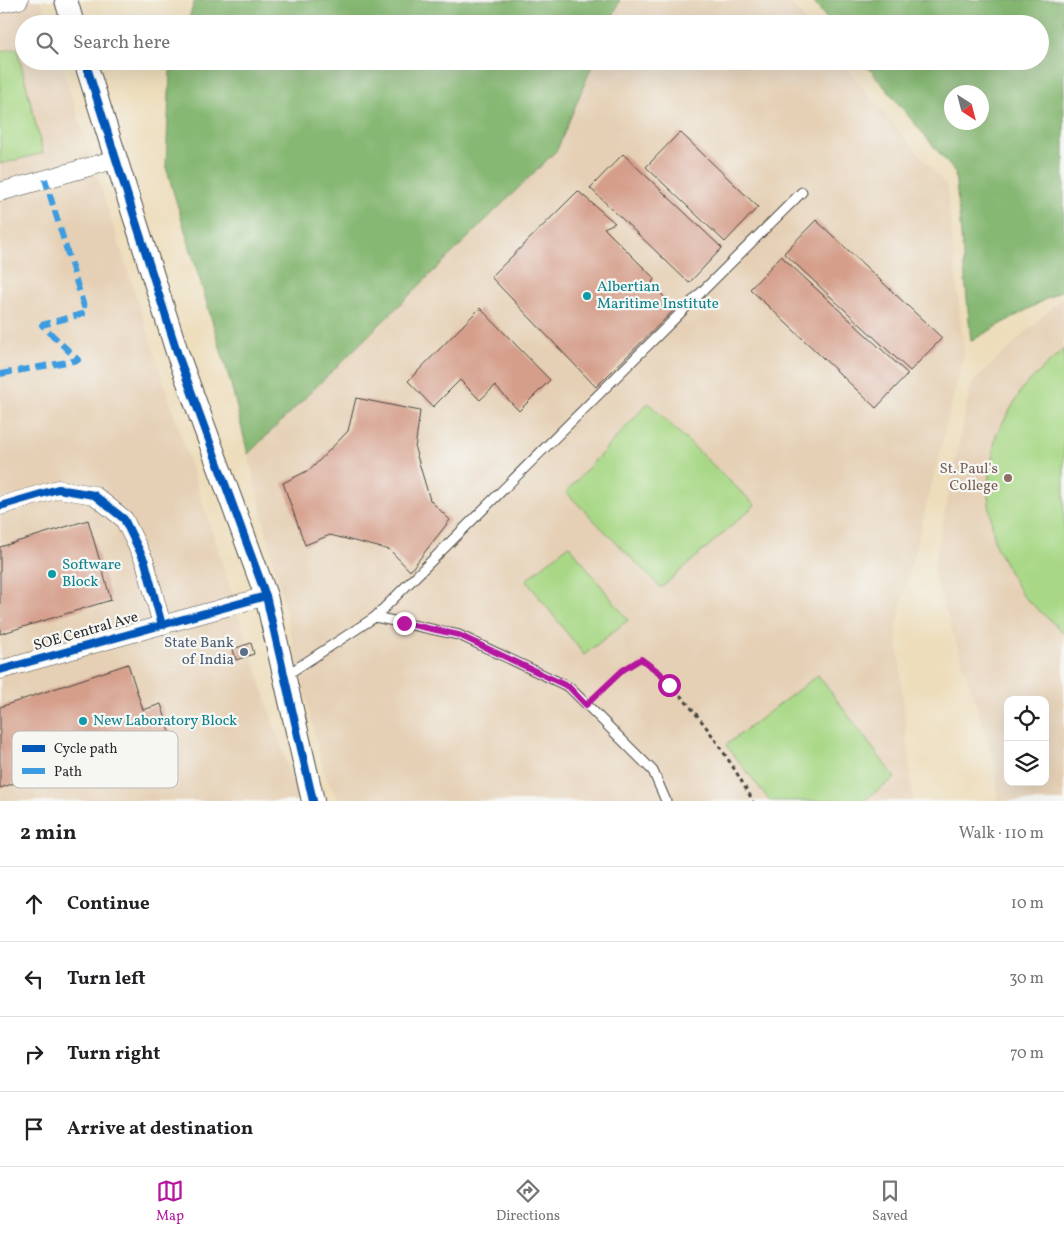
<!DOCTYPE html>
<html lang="en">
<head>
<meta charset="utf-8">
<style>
  :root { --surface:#fff; --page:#f2f2f2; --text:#202124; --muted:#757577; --line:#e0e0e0; --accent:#b5179e }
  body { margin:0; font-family:Vollkorn,serif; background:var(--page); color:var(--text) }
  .controls { position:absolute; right:15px; bottom:15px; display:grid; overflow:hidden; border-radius:10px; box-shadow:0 5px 20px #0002 }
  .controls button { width:45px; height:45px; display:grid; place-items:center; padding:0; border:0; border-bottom:1px solid var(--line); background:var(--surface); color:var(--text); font:25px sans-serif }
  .compass { position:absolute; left:944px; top:85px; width:45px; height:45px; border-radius:50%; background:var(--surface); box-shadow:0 5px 20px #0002; rotate:144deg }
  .stop { position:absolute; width:15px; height:15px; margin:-11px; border:4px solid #b5179e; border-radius:50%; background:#fff }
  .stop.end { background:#b5179e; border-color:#fff; box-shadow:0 1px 5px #0008 }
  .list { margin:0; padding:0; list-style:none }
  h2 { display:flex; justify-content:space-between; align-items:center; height:65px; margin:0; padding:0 20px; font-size:21px }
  h2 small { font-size:16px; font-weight:400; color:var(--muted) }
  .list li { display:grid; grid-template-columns:32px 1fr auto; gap:15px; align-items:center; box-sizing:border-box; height:75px; padding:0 20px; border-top:1px solid var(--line) }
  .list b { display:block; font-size:19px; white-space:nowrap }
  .list em { font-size:16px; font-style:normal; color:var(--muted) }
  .icon { flex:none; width:28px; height:28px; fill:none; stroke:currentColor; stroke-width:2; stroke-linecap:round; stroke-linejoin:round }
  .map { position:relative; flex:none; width:1064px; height:801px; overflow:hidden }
  .search { position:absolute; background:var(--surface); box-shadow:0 5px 20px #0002; left:15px; right:15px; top:15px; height:55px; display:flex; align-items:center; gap:12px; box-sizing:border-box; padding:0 18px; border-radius:28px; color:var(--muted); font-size:19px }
  .sheet { height:365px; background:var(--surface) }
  nav { display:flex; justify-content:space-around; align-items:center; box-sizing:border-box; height:70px; border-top:1px solid var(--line); background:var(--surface); font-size:14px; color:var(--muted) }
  nav a { display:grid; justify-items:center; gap:2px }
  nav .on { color:var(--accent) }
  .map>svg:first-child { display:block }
</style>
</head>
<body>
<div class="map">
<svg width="1064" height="801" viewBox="0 0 1064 801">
  <rect width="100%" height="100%" fill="#f6f6f2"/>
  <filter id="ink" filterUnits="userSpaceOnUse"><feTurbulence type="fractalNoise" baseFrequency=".02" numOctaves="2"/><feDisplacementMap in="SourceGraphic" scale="10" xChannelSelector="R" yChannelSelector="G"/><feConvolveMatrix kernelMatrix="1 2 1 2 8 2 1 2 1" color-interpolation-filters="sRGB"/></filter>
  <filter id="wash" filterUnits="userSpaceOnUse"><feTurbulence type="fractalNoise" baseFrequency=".0096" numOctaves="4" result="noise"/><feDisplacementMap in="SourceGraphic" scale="20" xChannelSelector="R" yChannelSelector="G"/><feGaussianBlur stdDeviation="1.12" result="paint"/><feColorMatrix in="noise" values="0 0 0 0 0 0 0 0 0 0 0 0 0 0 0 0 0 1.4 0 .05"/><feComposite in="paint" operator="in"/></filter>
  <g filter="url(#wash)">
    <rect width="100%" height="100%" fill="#edddbb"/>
    <!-- built -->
    <g fill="#e5d0b5" fill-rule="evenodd">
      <polygon points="0,0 41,0 48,24 24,24 24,61 60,61 299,801 0,801"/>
      <polygon points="622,0 788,0 808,24 611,24"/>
      <polygon points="595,61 840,61 947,186 964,354 896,627 913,801 339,801 324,773 248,454 556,150"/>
      <path d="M1064,298V801H997V770L933,571L971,384L1061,299ZM1008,700H1045V782H1008Z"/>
    </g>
    <!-- green -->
    <g fill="#a8d886" stroke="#6a8258">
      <polygon points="17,48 43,153 0,164 0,52"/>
      <polygon points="1064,349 1064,633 1022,595 995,545 987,489 996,435 1023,387"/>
      <polygon points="648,403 755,505 661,588 566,492"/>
      <polygon points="569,545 628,620 584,655 526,580"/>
      <polygon points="818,675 895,778 863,801 770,801 726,745"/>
    </g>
    <!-- forest -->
    <g fill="#86b873" stroke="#58724f" fill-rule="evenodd">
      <polygon points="195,0 620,0 610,24 187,24"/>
      <path d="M812,0H1064V289L971,341L955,172L863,61H1040V24H831ZM982,92V122H952V92Z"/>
      <polygon points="174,61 594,61 557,150 248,454 231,384 166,167 170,71"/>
    </g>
    <g id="blocks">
      <!-- building -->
      <g fill="#d59e8a">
        <polygon points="680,132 758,207 725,242 646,167"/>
        <polygon points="623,154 722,248 689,283 590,188"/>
        <polygon points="578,191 615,223 604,228 654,278 652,284 675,309 596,387 491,277"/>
        <polygon points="816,220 942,338 910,371 784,253"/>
        <polygon points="781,256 908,374 876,408 750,289"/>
        <polygon points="480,308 550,380 519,411 495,386 480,400 460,380 433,407 408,381"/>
        <polygon points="356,398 420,411 415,449 430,500 450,520 410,571 390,550 330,535 305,545 283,483 311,469 348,431"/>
        <polygon points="88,520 111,600 0,634 0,547"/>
        <polygon points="251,643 254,654 236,660 233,649"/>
        <polygon points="128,664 143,710 161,704 170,732 0,788 0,707"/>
      </g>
    </g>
  </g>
  <g filter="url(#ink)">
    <use href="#blocks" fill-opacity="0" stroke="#484641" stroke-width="1"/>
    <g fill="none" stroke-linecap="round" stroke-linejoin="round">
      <!-- service casing -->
      <g stroke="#484641" stroke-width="11">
        <g id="service">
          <polyline points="375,617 459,635 569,687 653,771 666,801"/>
          <polyline points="285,676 375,617 802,192"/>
        </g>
      </g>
      <!-- minor casing -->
      <g stroke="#484641" stroke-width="19">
        <g id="minor">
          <polyline points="0,4 19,0"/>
          <polyline points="0,192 117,159"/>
          <polyline points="0,506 58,489 94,495 124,519 145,562 162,625"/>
          <polyline points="0,670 266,596"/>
        </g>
      </g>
      <!-- tertiary casing -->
      <g stroke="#484641" stroke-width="24">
        <g id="tertiary">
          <polyline points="66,0 73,24"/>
          <polyline points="85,61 178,355 266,596 313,801"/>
        </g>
      </g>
      <!-- path -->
      <path stroke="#484641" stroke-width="3" stroke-dasharray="4 4" stroke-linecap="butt" d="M596,696L623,670L641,659C687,693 725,751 753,801"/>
      <!-- service -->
      <use href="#service" stroke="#fff" stroke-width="9"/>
      <!-- minor -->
      <use href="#minor" stroke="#fff" stroke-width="18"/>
      <!-- tertiary -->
      <use href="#tertiary" stroke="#fff" stroke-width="22"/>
      <!-- quiet -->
      <polyline stroke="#3d9ce1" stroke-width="6" stroke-dasharray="12 6" stroke-linecap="butt" points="0,374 78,360 42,325 86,313 45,179"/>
      <!-- cycleway casing -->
      <g stroke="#f6f6f2" stroke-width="11">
        <g id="cycleway">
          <polyline points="85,61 178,355 266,596 313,801"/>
          <polyline points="0,506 58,489 94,495 124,519 145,562 162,625"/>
          <polyline points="0,670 266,596"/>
        </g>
      </g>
      <!-- cycleway -->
      <use href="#cycleway" stroke="#0057b8" stroke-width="8"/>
    </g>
  </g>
  <g fill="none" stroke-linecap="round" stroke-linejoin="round" filter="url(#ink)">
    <!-- route -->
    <polyline stroke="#b5179e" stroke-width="6" points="404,623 459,635 569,687 586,705 623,670 641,659 660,673 669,685"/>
  </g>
  <!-- markers -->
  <g fill="#0f9aa8" stroke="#f6f6f2" stroke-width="2">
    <circle cx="587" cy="296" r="5"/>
    <circle cx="52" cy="574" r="5"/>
    <circle cx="83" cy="721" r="5"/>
  </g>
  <circle fill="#8d6e63" stroke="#f6f6f2" stroke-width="2" cx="1008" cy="478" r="5"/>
  <circle fill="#5c6f8a" stroke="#f6f6f2" stroke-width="2" cx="244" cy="652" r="5"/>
  <g text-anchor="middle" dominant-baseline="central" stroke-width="4.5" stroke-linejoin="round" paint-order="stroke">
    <!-- culture labels -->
    <g font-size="15" fill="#0d838f" stroke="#f6f6f2" text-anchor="start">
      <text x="597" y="287">Albertian<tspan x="597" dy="17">Maritime Institute</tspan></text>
      <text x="62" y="565">Software<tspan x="62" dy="17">Block</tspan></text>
      <text x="93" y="721">New Laboratory Block</text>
    </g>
    <!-- education labels -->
    <g font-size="15" fill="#785e54" stroke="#f6f6f2" text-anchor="end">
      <text x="998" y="469">St. Paul's<tspan x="998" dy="17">College</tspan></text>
    </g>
    <!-- street labels -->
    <g font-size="15" fill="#2b2b2b" stroke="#f6f6f2">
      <text transform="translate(86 632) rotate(-16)">SOE Central Ave</text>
    </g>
    <!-- service labels -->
    <g font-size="15" fill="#4e5e75" stroke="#f6f6f2" text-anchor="end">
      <text x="234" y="643">State Bank<tspan x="234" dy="17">of India</tspan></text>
    </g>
  </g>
  <!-- legend -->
  <rect x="12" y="731" width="166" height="57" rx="8" fill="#f6f6f2" stroke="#b9b9b6" stroke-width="1"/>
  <rect x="22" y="745" width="23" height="7" fill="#0057b8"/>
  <rect x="22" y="768" width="23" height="6" fill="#3d9ce1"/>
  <g font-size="14" fill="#2b2b2b">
    <text x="54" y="753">Cycle path</text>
    <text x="54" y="776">Path</text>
  </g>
</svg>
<div class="controls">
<button><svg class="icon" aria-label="locate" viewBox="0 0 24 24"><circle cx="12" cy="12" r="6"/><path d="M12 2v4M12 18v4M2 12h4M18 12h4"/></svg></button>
<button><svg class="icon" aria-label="layers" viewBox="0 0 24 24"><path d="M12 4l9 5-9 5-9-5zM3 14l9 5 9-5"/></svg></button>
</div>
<svg class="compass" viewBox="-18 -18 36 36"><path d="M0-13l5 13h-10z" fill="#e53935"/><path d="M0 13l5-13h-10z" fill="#757577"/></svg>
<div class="stop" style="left:669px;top:685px"></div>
<div class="stop end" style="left:404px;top:623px"></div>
<div class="search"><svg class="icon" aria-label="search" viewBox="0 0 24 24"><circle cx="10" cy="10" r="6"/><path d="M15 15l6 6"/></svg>Search here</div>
</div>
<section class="sheet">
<h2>2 min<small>Walk · 110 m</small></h2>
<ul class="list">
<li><svg class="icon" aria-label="ahead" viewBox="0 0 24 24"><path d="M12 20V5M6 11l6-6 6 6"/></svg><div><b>Continue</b></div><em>10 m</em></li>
<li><svg class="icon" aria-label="left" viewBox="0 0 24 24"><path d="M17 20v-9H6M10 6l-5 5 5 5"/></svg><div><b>Turn left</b></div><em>30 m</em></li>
<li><svg class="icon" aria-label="right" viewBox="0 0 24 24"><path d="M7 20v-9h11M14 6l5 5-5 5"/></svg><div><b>Turn right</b></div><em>70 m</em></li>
<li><svg class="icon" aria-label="arrive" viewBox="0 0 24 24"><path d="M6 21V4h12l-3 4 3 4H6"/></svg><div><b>Arrive at destination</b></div></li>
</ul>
</section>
<nav>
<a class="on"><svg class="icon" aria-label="map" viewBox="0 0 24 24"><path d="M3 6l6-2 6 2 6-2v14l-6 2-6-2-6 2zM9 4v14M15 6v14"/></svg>Map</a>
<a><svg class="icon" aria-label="directions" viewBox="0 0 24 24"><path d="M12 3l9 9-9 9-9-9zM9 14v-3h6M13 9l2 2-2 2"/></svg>Directions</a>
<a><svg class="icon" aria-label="saved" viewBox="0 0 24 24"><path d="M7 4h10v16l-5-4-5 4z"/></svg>Saved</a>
</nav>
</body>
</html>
